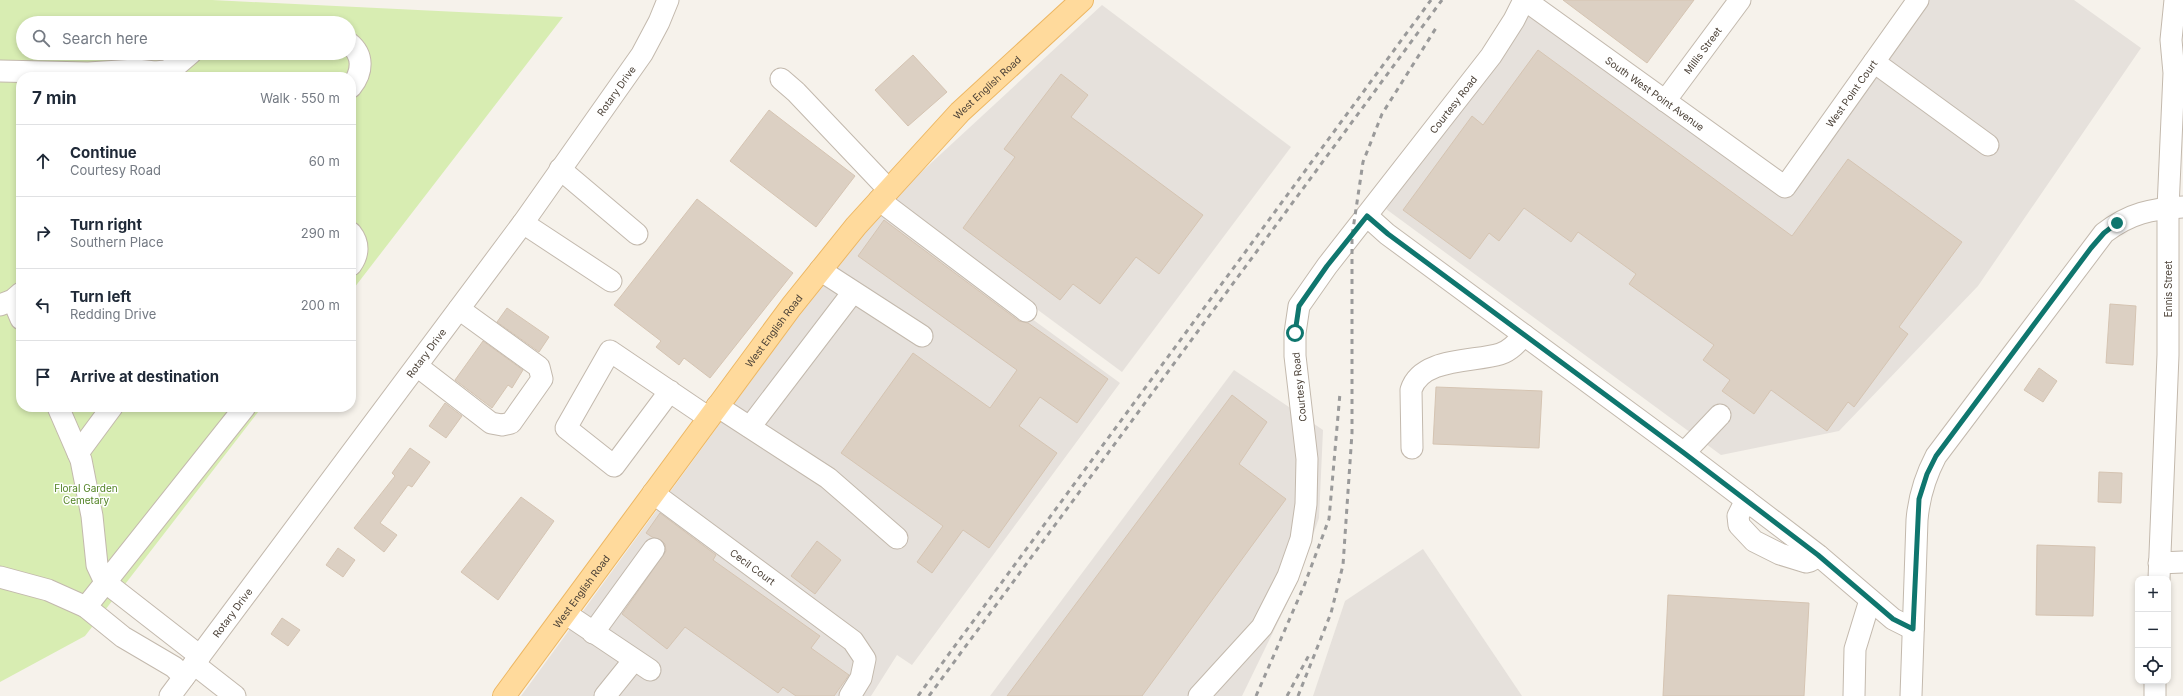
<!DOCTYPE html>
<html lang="en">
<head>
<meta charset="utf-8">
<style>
  :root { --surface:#fff; --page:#f6f6f7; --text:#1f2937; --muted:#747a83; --line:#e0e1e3 }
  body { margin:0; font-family:Inter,sans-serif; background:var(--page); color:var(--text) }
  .controls { position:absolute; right:12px; bottom:12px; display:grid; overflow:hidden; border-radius:8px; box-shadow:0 2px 6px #0003 }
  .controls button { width:36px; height:36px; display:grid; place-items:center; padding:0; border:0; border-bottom:1px solid var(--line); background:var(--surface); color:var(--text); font:20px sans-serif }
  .stop { position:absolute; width:12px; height:12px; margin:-9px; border:3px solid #0f766e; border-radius:50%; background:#fff }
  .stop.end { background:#0f766e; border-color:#fff; box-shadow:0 1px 4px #0008 }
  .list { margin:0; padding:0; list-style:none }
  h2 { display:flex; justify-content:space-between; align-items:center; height:52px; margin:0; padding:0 16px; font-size:17px }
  h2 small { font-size:13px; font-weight:400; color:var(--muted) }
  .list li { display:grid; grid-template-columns:26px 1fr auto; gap:12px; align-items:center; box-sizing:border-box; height:72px; padding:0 16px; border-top:1px solid var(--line) }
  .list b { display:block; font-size:15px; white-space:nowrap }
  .list p { margin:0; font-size:13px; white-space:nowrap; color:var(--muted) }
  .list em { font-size:13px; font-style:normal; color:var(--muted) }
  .icon { flex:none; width:22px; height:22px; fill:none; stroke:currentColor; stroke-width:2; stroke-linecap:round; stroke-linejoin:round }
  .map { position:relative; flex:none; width:2183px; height:696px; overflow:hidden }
  .search { position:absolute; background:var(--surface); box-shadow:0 2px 6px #0003; left:16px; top:16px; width:340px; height:44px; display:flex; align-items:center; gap:10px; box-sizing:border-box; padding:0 14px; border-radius:22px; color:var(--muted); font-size:15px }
  .panel { position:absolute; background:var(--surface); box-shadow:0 2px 6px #0003; left:16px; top:72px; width:340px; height:340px; border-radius:16px }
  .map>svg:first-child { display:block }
</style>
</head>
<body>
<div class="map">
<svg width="2183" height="696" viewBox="0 0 2183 696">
  <rect width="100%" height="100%" fill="#f6f2eb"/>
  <!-- industrial -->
  <g fill="#e6e1dc">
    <polygon points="1922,0 2074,0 2141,48 1978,286 1839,431 1721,455 1386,209 1525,12 1781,195"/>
    <polygon points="1102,5 1291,147 1122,372 890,201"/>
    <polygon points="878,207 1120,383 912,665 897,655 871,696 521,696"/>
    <polygon points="1234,370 1323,430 1319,518 1294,589 1242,696 990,696"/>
    <polygon points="1423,549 1522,696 1313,696 1345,601"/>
  </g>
  <!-- green -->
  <path fill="#d8edb2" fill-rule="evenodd" d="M0,0H212L563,17L351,292V77H21V407H262L85,636L0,682ZM23,23H349V53H23Z"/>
  <!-- building -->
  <g fill="#dcd0c3" stroke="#d5c4b2">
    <polygon points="1563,0 1694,0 1647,63"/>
    <polygon points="1538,50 1792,236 1848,159 1962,242 1899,327 1908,334 1854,407 1848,402 1827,431 1771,390 1754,414 1722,391 1730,380 1703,360 1714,345 1629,284 1636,274 1578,232 1571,242 1524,208 1499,241 1489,233 1470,259 1403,210 1472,116 1483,125"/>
    <polygon points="913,55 947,92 908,126 875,90"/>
    <polygon points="1061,74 1088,95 1071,117 1203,215 1159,274 1136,257 1100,304 1073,284 1060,300 963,228 1015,157 1004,149"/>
    <polygon points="769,110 855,176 816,227 730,161"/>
    <polygon points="697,199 793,273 710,378 684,358 679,365 656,347 661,341 614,305"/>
    <polygon points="884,220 1019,321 1028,323 1108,379 1077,423 1040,397 1019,426 1057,453 989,548 963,530 932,573 917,562 943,526 841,453 913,353 990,408 1017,370 858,256"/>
    <polygon points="2110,304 2136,306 2133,365 2106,363"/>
    <polygon points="507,308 549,337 539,352 497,322"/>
    <polygon points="483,341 523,370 512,388 508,385 492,408 455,380"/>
    <polygon points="2039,368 2057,381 2043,402 2024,390"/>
    <polygon points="1436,387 1542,391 1539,448 1433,444"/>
    <polygon points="1232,395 1267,422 1239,464 1286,499 1142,696 1007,696"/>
    <polygon points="445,403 462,416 446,438 429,426"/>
    <polygon points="410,448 430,462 412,487 408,485 380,523 397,535 384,552 354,528 395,476 392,473"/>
    <polygon points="2099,472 2122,473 2121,503 2098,502"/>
    <polygon points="521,497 554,521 498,600 461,572"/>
    <polygon points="660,513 716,555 713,560 820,636 811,648 849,675 834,696 796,696 783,687 778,693 685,627 667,649 622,614 666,551 665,544 661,540 652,537 646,533"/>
    <polygon points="817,541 841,560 815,594 791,576"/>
    <polygon points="2037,545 2095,547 2093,616 2036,615"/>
    <polygon points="338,548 355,560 343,577 326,565"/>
    <polygon points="1668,595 1809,603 1804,696 1663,696"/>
    <polygon points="282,618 300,630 288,646 271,634"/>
  </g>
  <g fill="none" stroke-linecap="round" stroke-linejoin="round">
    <!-- minor casing -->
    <g stroke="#c3b9ad" stroke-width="23">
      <g id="minor">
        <path id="s1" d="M1525,0L1785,187L1918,0"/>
        <path d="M349,43C364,55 363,72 351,87"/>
        <polyline points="1874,62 1988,145"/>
        <polyline points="0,71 88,73 136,70 155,72 166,71 177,65 191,53"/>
        <polyline points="781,79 796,92 889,190"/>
        <path id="s2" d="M1665,101L1740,0"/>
        <polyline points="560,169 637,234"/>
        <polyline points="879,200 1026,311"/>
        <polyline points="1367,216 1387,234 1684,453 1818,555 1893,619 1913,629"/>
        <polyline points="523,223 611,281"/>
        <path d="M351,233C359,243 359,254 351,265"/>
        <polyline points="820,270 922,336"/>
        <polyline points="13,300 21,319"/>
        <polyline points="0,305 13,300 21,293"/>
        <polyline points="417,366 491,423 502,425 511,423 542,379 539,367 459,309"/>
        <polyline points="670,391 614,466 566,428 610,351 709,418"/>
        <polyline points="717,406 828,478 897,538"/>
        <polyline points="58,407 81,460 92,516 97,565 105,582 200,656"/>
        <polyline points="750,427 853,292"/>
        <path d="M1412,448L1411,390C1421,357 1475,362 1500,354C1510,351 1518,342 1524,335"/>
        <polyline points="78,453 112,407"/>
        <polyline points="1684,453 1720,415"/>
        <path id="s3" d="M653,493L853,641L865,659L861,678L850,696"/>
        <polyline points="1746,500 1738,516 1739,525 1754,541 1780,554 1806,562 1810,561 1819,556"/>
        <polyline points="2159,563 2183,562"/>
        <polyline points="0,577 48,590 86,607 123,637 174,667 184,677"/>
        <polyline points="2159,579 2168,355 2168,208 2174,73 2171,40 2175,0"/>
        <polyline points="86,607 245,407"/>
        <polyline points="565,613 650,670"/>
        <polyline points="593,633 654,549"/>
        <polyline points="194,664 235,696"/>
        <path id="s4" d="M170,696L523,223L642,54L659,22L668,0"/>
        <polyline points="605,696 634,660"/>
        <path id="s5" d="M1199,696L1262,627L1288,576L1301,539L1306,504L1307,459L1295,356V333L1299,306L1327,266L1491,56L1514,20L1524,0"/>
        <polyline points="1854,696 1855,649 1870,600"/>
        <path d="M1911,696L1917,520C1919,496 1925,477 1936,456L2104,233C2130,213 2151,209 2183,207"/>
        <polyline points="2155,696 2155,681"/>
      </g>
    </g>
    <!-- major casing -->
    <g stroke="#edb763" stroke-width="24">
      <g id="major">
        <path id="s6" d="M504,696L791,307L856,226L960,112L1082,0"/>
      </g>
    </g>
    <!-- minor -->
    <use href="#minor" stroke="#fff" stroke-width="21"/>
    <!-- major -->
    <use href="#major" stroke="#ffda9c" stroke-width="22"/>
    <!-- rail -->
    <g stroke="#9a9a9a" stroke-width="3" stroke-dasharray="5 5" stroke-linecap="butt">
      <polyline points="918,696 1431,0"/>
      <polyline points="929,696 1442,0"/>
      <polyline points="1256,696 1304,586 1329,519 1340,393"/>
      <polyline points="1287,696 1309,655"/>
      <polyline points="1298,696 1331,613 1343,565 1352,433 1352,236 1363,162 1382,114 1436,28"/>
    </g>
  </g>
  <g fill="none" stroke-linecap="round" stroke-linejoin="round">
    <!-- route -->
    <polyline stroke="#0f766e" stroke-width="5" points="1295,333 1299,306 1327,266 1367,216 1388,234 1684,453 1818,555 1893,619 1913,629 1919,499 1927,474 1936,456 2091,248 2104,233 2117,223"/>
  </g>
  <g text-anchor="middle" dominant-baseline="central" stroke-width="3" stroke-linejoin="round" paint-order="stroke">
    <!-- street labels -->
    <g font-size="10" fill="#4c4238" stroke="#fff">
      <text stroke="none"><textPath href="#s2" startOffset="63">Millis Street</textPath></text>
      <text stroke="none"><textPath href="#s6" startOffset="778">West English Road</textPath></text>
      <text stroke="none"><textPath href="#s4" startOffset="752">Rotary Drive</textPath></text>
      <text stroke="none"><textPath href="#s1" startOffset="160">South West Point Avenue</textPath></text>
      <text stroke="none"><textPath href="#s1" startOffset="435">West Point Court</textPath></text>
      <text stroke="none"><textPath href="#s5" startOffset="678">Courtesy Road</textPath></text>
      <text transform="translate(2168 289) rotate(-90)">Ennis Street</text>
      <text stroke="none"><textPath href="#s6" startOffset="454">West English Road</textPath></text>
      <text stroke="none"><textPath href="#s4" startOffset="428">Rotary Drive</textPath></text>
      <text transform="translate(1299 387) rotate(-96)">Courtesy Road</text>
      <text stroke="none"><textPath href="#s3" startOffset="124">Cecil Court</textPath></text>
      <text stroke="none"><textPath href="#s6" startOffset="130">West English Road</textPath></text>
      <text stroke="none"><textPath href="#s4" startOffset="104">Rotary Drive</textPath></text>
    </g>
    <!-- park labels -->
    <g font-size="10" fill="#528325" stroke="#fff">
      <text x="86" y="488">Floral Garden<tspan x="86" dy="12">Cemetary</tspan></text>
    </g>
  </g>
</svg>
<div class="controls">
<button>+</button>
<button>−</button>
<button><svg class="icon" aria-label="locate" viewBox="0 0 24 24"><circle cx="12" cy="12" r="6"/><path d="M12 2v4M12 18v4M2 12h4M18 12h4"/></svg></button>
</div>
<div class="stop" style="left:1295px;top:333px"></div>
<div class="stop end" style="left:2117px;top:223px"></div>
<div class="search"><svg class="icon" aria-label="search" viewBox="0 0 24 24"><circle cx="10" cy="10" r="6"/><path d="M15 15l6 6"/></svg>Search here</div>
<section class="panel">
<h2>7 min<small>Walk · 550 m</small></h2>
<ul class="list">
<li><svg class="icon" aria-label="ahead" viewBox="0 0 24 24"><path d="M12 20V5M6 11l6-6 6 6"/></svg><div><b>Continue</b><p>Courtesy Road</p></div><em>60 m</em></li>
<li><svg class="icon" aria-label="right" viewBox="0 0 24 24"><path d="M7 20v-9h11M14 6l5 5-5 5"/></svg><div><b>Turn right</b><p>Southern Place</p></div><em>290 m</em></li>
<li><svg class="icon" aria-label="left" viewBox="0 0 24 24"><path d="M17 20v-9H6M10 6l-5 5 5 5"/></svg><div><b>Turn left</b><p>Redding Drive</p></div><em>200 m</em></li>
<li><svg class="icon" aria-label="arrive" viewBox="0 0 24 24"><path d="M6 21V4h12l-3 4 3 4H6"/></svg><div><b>Arrive at destination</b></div></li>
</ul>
</section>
</div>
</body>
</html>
